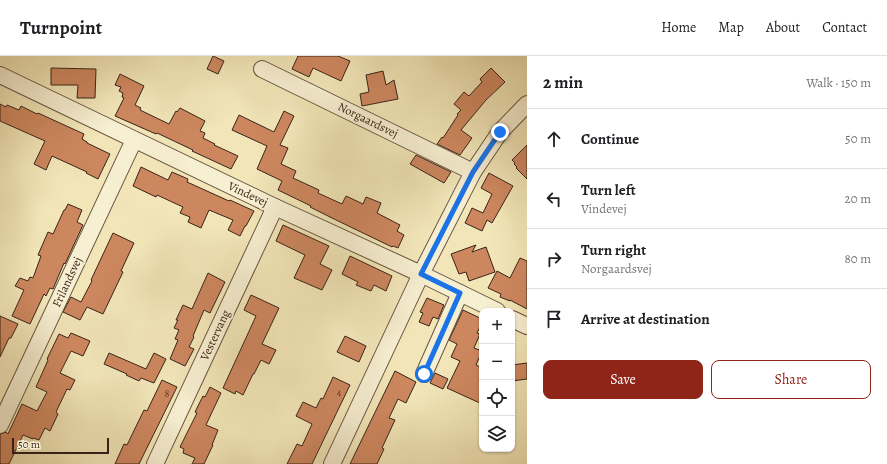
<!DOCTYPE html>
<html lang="en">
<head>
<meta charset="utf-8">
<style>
  :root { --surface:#fff; --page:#f2f2f2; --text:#202124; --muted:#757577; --line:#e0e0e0; --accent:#8f2418 }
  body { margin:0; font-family:Alegreya,serif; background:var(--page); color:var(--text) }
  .controls { position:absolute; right:12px; bottom:12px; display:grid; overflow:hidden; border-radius:8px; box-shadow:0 1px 3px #0004 }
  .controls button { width:36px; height:36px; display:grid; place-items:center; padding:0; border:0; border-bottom:1px solid var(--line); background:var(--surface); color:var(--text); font:20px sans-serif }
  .scale { position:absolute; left:12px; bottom:10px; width:97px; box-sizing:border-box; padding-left:4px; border:2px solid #392319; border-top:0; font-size:11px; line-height:14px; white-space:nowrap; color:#392319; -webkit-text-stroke:3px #f7efd1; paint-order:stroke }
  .stop { position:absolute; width:12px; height:12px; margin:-9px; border:3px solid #1a73e8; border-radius:50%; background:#fff }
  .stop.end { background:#1a73e8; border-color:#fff; box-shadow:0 1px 4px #0008 }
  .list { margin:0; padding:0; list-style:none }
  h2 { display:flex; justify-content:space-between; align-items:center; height:52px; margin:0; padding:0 16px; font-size:17px }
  h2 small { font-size:13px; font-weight:400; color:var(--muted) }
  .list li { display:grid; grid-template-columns:26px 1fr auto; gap:12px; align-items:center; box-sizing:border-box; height:60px; padding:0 16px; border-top:1px solid var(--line) }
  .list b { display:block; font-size:15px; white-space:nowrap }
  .list p { margin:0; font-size:13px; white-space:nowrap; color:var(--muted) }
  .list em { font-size:13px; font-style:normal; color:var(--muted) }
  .actions { display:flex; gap:8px; padding:12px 16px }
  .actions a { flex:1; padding:9px 0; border:1px solid var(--accent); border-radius:8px; text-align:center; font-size:14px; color:var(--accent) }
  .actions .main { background:var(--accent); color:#fff }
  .icon { flex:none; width:22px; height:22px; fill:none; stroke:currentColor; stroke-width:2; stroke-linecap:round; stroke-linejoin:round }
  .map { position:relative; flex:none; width:527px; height:408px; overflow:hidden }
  header { display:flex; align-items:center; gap:24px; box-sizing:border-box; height:56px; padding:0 20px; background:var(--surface); border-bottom:1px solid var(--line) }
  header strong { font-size:19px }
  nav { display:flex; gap:22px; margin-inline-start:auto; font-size:14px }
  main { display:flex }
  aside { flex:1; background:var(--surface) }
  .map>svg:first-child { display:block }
</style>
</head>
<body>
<header>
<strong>Turnpoint</strong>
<nav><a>Home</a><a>Map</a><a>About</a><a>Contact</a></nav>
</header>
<main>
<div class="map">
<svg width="527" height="408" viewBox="0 0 527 408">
  <rect width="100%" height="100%" fill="#f2e6b8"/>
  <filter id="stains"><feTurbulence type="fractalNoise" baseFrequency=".005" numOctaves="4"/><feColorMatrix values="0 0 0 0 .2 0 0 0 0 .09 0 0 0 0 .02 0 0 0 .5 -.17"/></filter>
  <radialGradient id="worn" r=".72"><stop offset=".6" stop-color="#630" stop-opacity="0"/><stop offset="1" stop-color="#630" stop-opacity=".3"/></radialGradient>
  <!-- building -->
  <g fill="#cd875f" stroke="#392319">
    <polygon points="213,0 224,5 218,18 207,13"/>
    <polygon points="298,0 338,0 350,5 341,25 313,12 309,21 292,13"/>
    <polygon points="51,12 96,13 95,42 77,42 78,29 51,29"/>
    <polygon points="491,12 505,26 486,44 461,74 472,82 460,99 437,88 442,81 443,82 458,59 457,58 461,54 454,48 464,36 469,40 482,26 480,23"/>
    <polygon points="383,15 386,29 394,24 398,43 362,50 360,38 369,36 366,19"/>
    <polygon points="120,18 144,30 135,49 141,52 140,54 169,68 176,55 177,56 180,52 205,65 200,75 205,77 203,82 215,88 214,89 238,100 231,113 192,95 193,94 157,77 156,78 115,60 124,42 122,41 123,37 119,35 121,31 115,29"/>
    <polygon points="0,48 6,51 7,49 19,54 21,50 37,58 38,57 84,78 82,83 87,86 87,87 110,98 98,123 86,117 87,116 52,100 46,114 34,108 45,85 0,65"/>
    <polygon points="284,55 294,60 280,89 288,92 281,108 296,115 293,122 319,134 318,137 342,148 346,140 363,148 366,141 381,147 377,157 400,169 397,175 404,179 398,192 393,190 392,191 332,162 310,151 311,150 278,134 282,125 257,113 267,90 232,74 239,59 274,76"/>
    <polygon points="527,89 527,123 516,112 517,111 514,108 515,107 512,104"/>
    <polygon points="416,99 451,116 444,127 410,108"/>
    <polygon points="141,111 168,124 172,116 188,123 187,126 229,145 230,144 254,155 246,170 245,170 240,180 228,174 233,164 209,154 201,172 188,166 190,161 180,157 183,151 157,139 156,141 133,130"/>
    <polygon points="489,117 513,130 492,167 487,164 482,175 465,167 472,152 483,157 492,138 481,132"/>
    <polygon points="68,148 82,154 77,166 83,169 65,208 64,207 53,233 50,232 46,240 44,238 30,268 12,260 24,234 15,230 20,222 28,225 30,221 33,222 41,200 38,199 48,176 53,178 64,154 65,154"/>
    <polygon points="283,169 329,190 320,208 332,214 322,234 294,222 305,199 276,185"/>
    <polygon points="113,177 134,187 121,215 123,216 103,258 87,251 80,264 63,256 71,241 81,246 92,225 91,224"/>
    <polygon points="476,189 472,196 486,191 495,216 469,225 466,216 459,218 451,198"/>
    <polygon points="350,200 392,220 386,235 374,229 371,235 356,229 358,226 342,218"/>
    <polygon points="520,202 527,205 527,253 510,244 510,245 500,241 501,238 488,232 497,215 510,222"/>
    <polygon points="208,217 225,226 210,257 204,254 193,280 194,281 189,291 194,293 185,310 170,303 178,284 175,283 179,274 174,272 178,264 176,264 183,249 192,253"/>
    <polygon points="251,239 279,252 262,288 276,294 269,308 261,304 254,318 253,318 243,339 236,335 235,338 223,332 256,260 244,254"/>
    <polygon points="427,242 444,249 438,263 433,261 429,270 419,266 423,257 420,256"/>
    <polygon points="463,254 482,263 482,267 477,277 480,278 474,292 482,295 476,309 482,312 482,348 447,332 460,305 451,301 457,288 449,284"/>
    <polygon points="0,260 18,268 11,282 9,282 0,301"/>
    <polygon points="71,277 90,285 83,300 71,295 60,317 75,324 70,334 67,333 56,356 58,358 50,375 45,372 39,384 33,382 33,383 23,379 9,408 0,408 0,378 6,376 8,378 22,348 37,355 47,336 36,331 48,304 47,303 59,278 68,282"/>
    <polygon points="345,280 366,290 359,306 337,296"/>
    <polygon points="109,297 146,313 154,297 166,303 154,327 141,322 139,325 126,319 127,318 104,308"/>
    <polygon points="527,307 527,323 512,325 512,309"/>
    <polygon points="395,315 416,326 406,347 398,343 389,362 395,364 382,392 384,393 377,408 350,408"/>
    <polygon points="435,317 448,323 443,333 430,327"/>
    <polygon points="333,321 350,329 312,408 287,408 297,388 302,390 312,368 296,360 303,346 316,352 321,342 323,343"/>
    <polygon points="162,324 177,331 139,408 115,408 124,388 127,389 144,354 147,355"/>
    <polygon points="210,331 221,337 206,369 218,374 212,389 213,389 204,408 192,408 195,402 183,397 184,393 180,391 197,357 195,356 203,340 205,341"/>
  </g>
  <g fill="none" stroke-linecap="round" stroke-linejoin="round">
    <!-- minor casing -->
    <g stroke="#675441" stroke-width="18">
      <g id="minor">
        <polyline points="262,13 473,116"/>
        <polyline points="0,19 275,151 421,218 497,255"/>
        <polyline points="512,263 527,270"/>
        <polyline points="424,318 460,237"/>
        <polyline points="0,369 134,84"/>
        <polyline points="155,408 275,151"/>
        <polyline points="332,408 421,218 473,116 500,76 527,48"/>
      </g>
    </g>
    <!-- minor -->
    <use href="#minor" stroke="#f7efd1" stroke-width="16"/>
  </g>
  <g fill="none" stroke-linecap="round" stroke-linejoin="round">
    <!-- route -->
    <polyline stroke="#1a73e8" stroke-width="5" points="424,318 460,237 421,218 473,116 500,76"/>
  </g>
  <g text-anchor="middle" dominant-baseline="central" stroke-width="4" stroke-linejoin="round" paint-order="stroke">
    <!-- number labels -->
    <g font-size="10" fill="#5e3c2a">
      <text x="339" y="336">4</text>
      <text x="167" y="337">8</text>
    </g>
    <!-- street labels -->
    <g font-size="12" fill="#392319" stroke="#f7efd1">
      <text transform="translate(368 64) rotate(26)">Norgaardsvej</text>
      <text transform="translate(248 138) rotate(25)">Vindevej</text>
      <text transform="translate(67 226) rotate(-65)">Frilandsvej</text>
      <text transform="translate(215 279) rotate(-65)">Vestervang</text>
    </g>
  </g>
  <rect width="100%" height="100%" filter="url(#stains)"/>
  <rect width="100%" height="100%" fill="url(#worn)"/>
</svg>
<div class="controls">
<button>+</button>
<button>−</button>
<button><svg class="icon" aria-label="locate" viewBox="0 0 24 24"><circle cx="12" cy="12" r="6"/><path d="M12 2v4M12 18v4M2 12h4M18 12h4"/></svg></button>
<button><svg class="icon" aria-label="layers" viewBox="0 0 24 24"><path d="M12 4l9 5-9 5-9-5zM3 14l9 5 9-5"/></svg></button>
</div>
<div class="scale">50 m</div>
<div class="stop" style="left:424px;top:318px"></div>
<div class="stop end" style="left:500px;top:76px"></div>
</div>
<aside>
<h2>2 min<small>Walk · 150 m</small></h2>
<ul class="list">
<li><svg class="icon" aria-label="ahead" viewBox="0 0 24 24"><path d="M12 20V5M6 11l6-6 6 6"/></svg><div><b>Continue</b></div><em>50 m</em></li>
<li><svg class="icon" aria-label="left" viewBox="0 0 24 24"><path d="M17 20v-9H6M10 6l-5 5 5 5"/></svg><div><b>Turn left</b><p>Vindevej</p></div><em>20 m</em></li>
<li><svg class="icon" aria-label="right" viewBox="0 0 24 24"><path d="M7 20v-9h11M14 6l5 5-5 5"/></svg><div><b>Turn right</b><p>Norgaardsvej</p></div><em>80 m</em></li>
<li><svg class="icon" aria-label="arrive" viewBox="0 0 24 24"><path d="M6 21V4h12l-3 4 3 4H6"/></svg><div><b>Arrive at destination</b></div></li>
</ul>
<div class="actions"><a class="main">Save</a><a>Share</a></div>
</aside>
</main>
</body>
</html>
